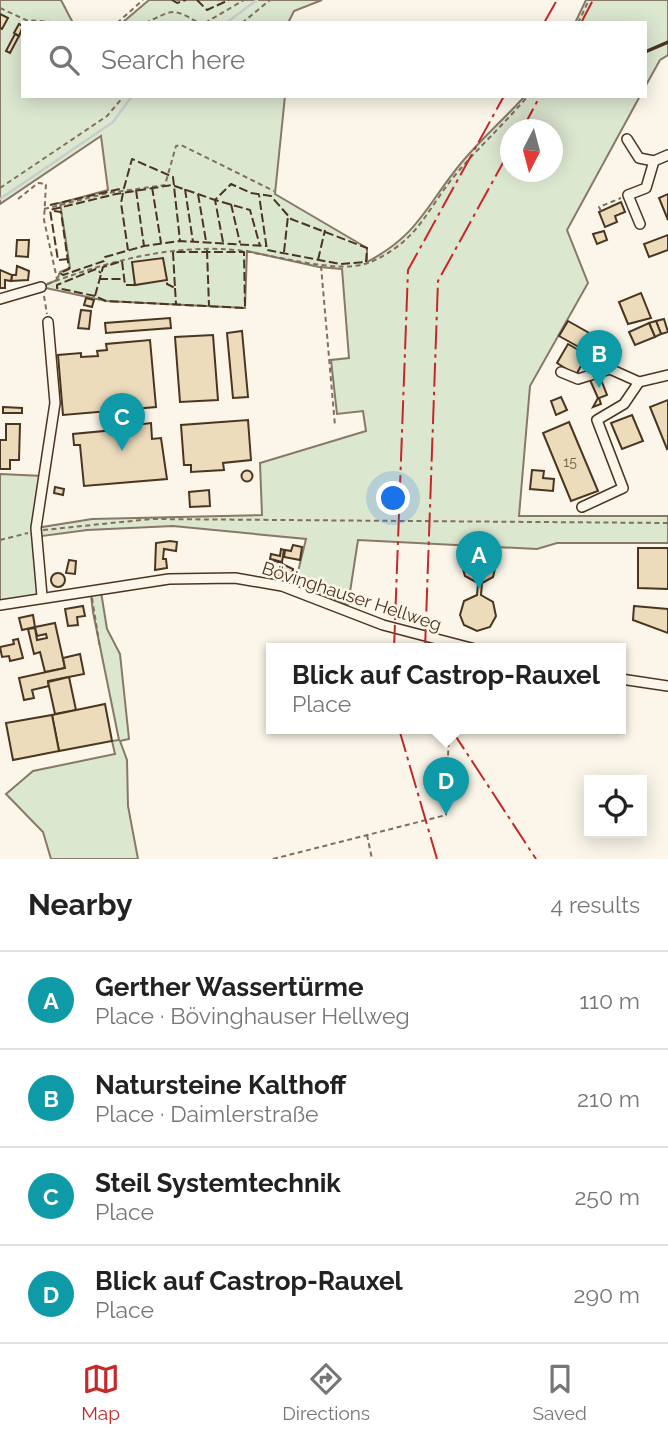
<!DOCTYPE html>
<html lang="en">
<head>
<meta charset="utf-8">
<style>
  :root { --surface:#fff; --page:#f2f2f2; --text:#222; --muted:#767676; --line:#e0e0e0; --accent:#c62828 }
  body { margin:0; font-family:Raleway,sans-serif; background:var(--page); color:var(--text) }
  .controls { position:absolute; right:21px; bottom:21px; display:grid; overflow:hidden; border-radius:0px; box-shadow:0 4px 18px #0003 }
  .controls button { width:63px; height:63px; display:grid; place-items:center; padding:0; border:0; border-bottom:2px solid var(--line); background:var(--surface); color:var(--text); font:35px sans-serif }
  .compass { position:absolute; left:500px; top:119px; width:63px; height:63px; border-radius:50%; background:var(--surface); box-shadow:0 4px 18px #0003; rotate:186deg }
  .you { position:absolute; left:394px; top:499px; width:24px; height:24px; margin:-18px; border:5px solid #fff; border-radius:50%; background:#1a73e8; box-shadow:0 0 0 10px #1a73e833 }
  .badge { display:grid; place-items:center; width:46px; height:46px; border-radius:50%; background:var(--accent); color:#fff; font-size:23px; font-weight:700 }
  .pin { position:absolute; translate:-50% -58px; filter:drop-shadow(0 2px 4px #0008) }
  .pin::after { content:''; position:absolute; top:37px; width:24px; height:21px; background:inherit; clip-path:polygon(0 0,100% 0,50% 100%) }
  .popup { position:absolute; left:266px; top:643px; width:360px; height:91px; box-sizing:border-box; display:grid; place-content:center; border-radius:0px; background:var(--surface); filter:drop-shadow(0 2px 5px #0005); font-size:23px; white-space:nowrap; color:var(--muted) }
  .popup b { font-size:26px; color:var(--text) }
  .popup::after { content:''; position:absolute; left:50%; top:100%; margin-left:-14px; border:14px solid transparent; border-top-color:var(--surface) }
  .list { margin:0; padding:0; list-style:none }
  h2 { display:flex; justify-content:space-between; align-items:center; height:91px; margin:0; padding:0 28px; font-size:30px }
  h2 small { font-size:23px; font-weight:400; color:var(--muted) }
  .list li { display:grid; grid-template-columns:46px 1fr auto; gap:21px; align-items:center; box-sizing:border-box; height:98px; padding:0 28px; border-top:2px solid var(--line) }
  .list b { display:block; font-size:26px; white-space:nowrap }
  .list p { margin:0; font-size:23px; white-space:nowrap; color:var(--muted) }
  .list em { font-size:23px; font-style:normal; color:var(--muted) }
  .icon { flex:none; width:38px; height:38px; fill:none; stroke:currentColor; stroke-width:2; stroke-linecap:round; stroke-linejoin:round }
  .map { position:relative; flex:none; width:668px; height:859px; overflow:hidden }
  .search { position:absolute; background:var(--surface); box-shadow:0 4px 18px #0003; left:21px; right:21px; top:21px; height:77px; display:flex; align-items:center; gap:18px; box-sizing:border-box; padding:0 24px; border-radius:0px; color:var(--muted); font-size:26px }
  .sheet { height:483px; background:var(--surface) }
  nav { display:flex; justify-content:space-around; align-items:center; box-sizing:border-box; height:98px; border-top:2px solid var(--line); background:var(--surface); font-size:19px; color:var(--muted) }
  nav a { display:grid; justify-items:center; gap:4px }
  nav .on { color:var(--accent) }
  .map>svg:first-child { display:block }
</style>
</head>
<body>
<div class="map">
<svg width="668" height="859" viewBox="0 0 668 859">
  <rect width="100%" height="100%" fill="#fbf6e9"/>
  <!-- green -->
  <g fill="#dce7d0" stroke="#887966" stroke-width="2" fill-rule="evenodd">
    <path d="M0,0H61L73,23H23V96H285L275,194L367,248V262C420,234 426,205 462,162C481,139 505,118 525,96H640L567,230L588,283L530,386L519,516H668V543H557L537,549L358,540L348,605L295,584L306,539L173,526L87,530L34,537L41,596L0,604V474L43,476L36,528L92,519L262,515L260,463L366,431L363,411L337,414L331,360L349,358L342,269L319,267L247,251L245,308L106,301L41,287L57,280L60,272L70,268L60,203L108,190L101,136L0,204ZM510,130H552V172H510Z"/>
    <polygon points="149,0 322,0 294,11 288,23 122,23"/>
    <polygon points="586,0 668,0 668,55 660,60 645,87 645,23 575,23"/>
    <polygon points="101,592 107,629 120,654 129,739 120,741 127,760 128,806 138,859 51,859 43,832 6,794 33,771 115,754 112,741 119,740 93,612 91,595"/>
  </g>
  <g fill="none" stroke-linecap="round" stroke-linejoin="round">
    <!-- stream -->
    <g stroke="#c9cecd" stroke-width="2.5">
      <polyline points="226,23 257,0"/>
      <polyline points="0,199 113,122 132,96"/>
    </g>
  </g>
  <!-- building -->
  <g fill="#ecdcbc" stroke="#4a3520" stroke-width="2">
    <polygon points="0,14 8,18 2,29 0,28"/>
    <polygon points="19,24 23,26 19,36 14,33"/>
    <polygon points="15,34 19,36 10,53 6,51"/>
    <polygon points="668,194 668,220 659,198"/>
    <polygon points="621,202 625,212 615,216 617,222 605,227 599,212"/>
    <polygon points="604,231 607,240 597,244 593,234"/>
    <polygon points="668,235 668,250 649,257 644,244"/>
    <polygon points="17,240 29,240 28,257 16,256"/>
    <polygon points="163,258 167,280 135,285 132,262"/>
    <polygon points="17,266 29,271 28,280 11,281 12,275 16,275"/>
    <polygon points="0,270 12,275 11,281 5,280 5,288 0,288"/>
    <polygon points="641,293 651,318 628,324 619,302"/>
    <polygon points="86,298 94,300 92,307 84,305"/>
    <polygon points="81,310 91,311 89,329 78,328"/>
    <polygon points="170,318 171,328 106,333 105,323"/>
    <polygon points="664,319 668,332 661,334 656,321"/>
    <polygon points="568,321 621,351 613,366 559,336"/>
    <polygon points="656,321 661,334 655,337 649,323"/>
    <polygon points="649,323 655,337 635,345 629,332"/>
    <polygon points="242,331 248,397 233,398 227,333"/>
    <polygon points="213,335 218,400 180,402 175,337"/>
    <polygon points="150,340 156,407 63,415 58,355 81,353 81,357 98,356 97,351 107,350 106,344"/>
    <polygon points="568,344 587,355 576,375 557,363"/>
    <polygon points="600,377 607,395 599,398 601,404 593,407 598,398 590,380"/>
    <polygon points="561,397 567,410 556,415 551,401"/>
    <polygon points="668,400 668,448 667,449 650,407"/>
    <polygon points="3,407 22,408 22,413 3,413"/>
    <polygon points="632,415 643,441 622,449 611,423"/>
    <polygon points="248,420 251,460 223,463 224,470 191,472 191,465 184,465 181,425"/>
    <polygon points="569,422 598,491 571,501 543,433"/>
    <polygon points="151,423 152,439 161,438 167,479 84,486 80,445 74,445 73,434 135,428 135,425"/>
    <polygon points="6,424 20,424 19,460 10,460 10,469 0,469 0,440 6,440"/>
    <polygon points="532,470 544,471 543,478 554,479 553,491 530,489"/>
    <circle cx="247" cy="476" r="5.5"/>
    <polygon points="55,487 64,489 63,495 54,493"/>
    <polygon points="209,490 210,506 190,507 189,492"/>
    <polygon points="170,541 177,542 176,551 164,549 163,559 166,559 167,568 155,570 156,543"/>
    <polygon points="293,545 302,547 300,560 284,557 285,550 291,551"/>
    <polygon points="481,546 491,551 497,561 493,577 482,583 481,595 493,602 496,616 490,627 477,631 464,625 460,615 464,601 477,595 478,583 465,576 461,562 467,551"/>
    <polygon points="638,548 668,548 668,589 638,588"/>
    <polygon points="281,549 284,550 282,562 270,559 271,554 280,556"/>
    <polygon points="69,560 76,561 75,574 66,573"/>
    <polygon points="274,560 293,569 291,578 274,575"/>
    <circle cx="58" cy="580" r="7"/>
    <polygon points="83,606 85,616 77,617 78,625 68,626 65,609"/>
    <polygon points="634,606 668,609 668,633 633,620"/>
    <polygon points="33,615 35,627 22,630 19,618"/>
    <polygon points="55,623 65,668 45,672 40,652 34,654 28,629 35,628 37,640 47,638 46,634 37,636 35,627"/>
    <polygon points="18,639 23,658 10,661 9,656 2,657 0,647 14,644 13,640"/>
    <polygon points="80,654 84,674 48,681 49,686 32,690 34,698 24,700 19,678 65,668 63,658"/>
    <polygon points="69,677 76,710 55,714 48,682"/>
    <polygon points="105,704 112,741 59,751 52,715"/>
    <polygon points="52,715 59,751 13,760 6,723"/>
  </g>
  <g fill="none" stroke-linecap="round" stroke-linejoin="round">
    <!-- minor casing -->
    <g stroke="#4a3520" stroke-width="12">
      <g id="minor">
        <polyline points="627,139 639,158 654,161"/>
        <polyline points="640,224 628,195 646,188 654,161 668,155"/>
        <polyline points="0,299 41,287"/>
        <polyline points="589,357 610,369"/>
        <polyline points="561,372 578,379 610,369 639,382 668,375"/>
        <polyline points="582,507 623,488 597,420 624,404 639,382"/>
        <polyline points="42,596 36,528 55,403 48,322"/>
        <polyline points="0,605 169,579 235,578 282,586 383,625 475,649"/>
        <polyline points="621,679 668,686"/>
      </g>
    </g>
    <!-- path -->
    <g stroke="#7f6f5c" stroke-width="2" stroke-dasharray="5 3.5" stroke-linecap="butt">
      <polyline points="0,8 26,20 64,23"/>
      <polyline points="117,23 143,0"/>
      <path d="M145,23C173,11 170,6 199,23"/>
      <polyline points="205,23 244,0"/>
      <polyline points="242,23 270,0"/>
      <polyline points="578,23 589,0"/>
      <polyline points="0,188 107,116 124,96"/>
      <polyline points="18,199 38,183 46,184 44,220 57,279"/>
      <polyline points="44,209 108,193 165,185 176,146 181,145 274,191"/>
      <polyline points="601,211 599,207 621,198"/>
      <polyline points="321,266 335,426"/>
      <path d="M47,284C104,263 160,247 222,249C264,250 338,278 373,261C420,239 426,210 456,174C479,147 505,123 528,96"/>
      <polyline points="44,296 47,314"/>
      <polyline points="43,530 151,519 668,523"/>
      <polyline points="0,540 28,533"/>
      <polyline points="92,598 100,648"/>
      <polyline points="367,835 372,859"/>
      <polyline points="273,859 446,815 449,729"/>
    </g>
    <!-- minor -->
    <use href="#minor" stroke="#fbf6e9" stroke-width="9"/>
    <!-- fence -->
    <g stroke="#4a3520" stroke-width="2" stroke-dasharray="9 3.5" stroke-linecap="butt">
      <polyline points="172,0 177,3 186,0"/>
      <polyline points="197,0 207,10 229,0"/>
      <polyline points="152,187 161,243"/>
      <polyline points="185,189 193,242"/>
      <polyline points="136,190 144,246"/>
      <polyline points="123,193 121,203 128,250"/>
      <polyline points="198,194 206,241"/>
      <polyline points="231,204 240,243"/>
      <polyline points="50,205 124,188 132,159 173,177 180,241"/>
      <polyline points="54,211 61,212 69,269 60,273 63,275 104,261 105,257 144,246 180,241 266,246"/>
      <polyline points="223,242 215,200 250,210 260,246"/>
      <polyline points="207,250 209,306"/>
      <polyline points="284,252 288,216"/>
      <polyline points="68,259 58,260 50,210 116,194 172,185 215,200 231,184 251,193 271,196 291,219 367,248 366,262 340,264 267,250 259,195"/>
      <polyline points="318,260 325,230"/>
      <polyline points="99,279 125,279"/>
      <polyline points="135,285 125,285 122,261 103,267 95,296 106,301 245,308 244,252 173,252 175,288 167,284 167,280"/>
      <polyline points="175,288 176,304"/>
      <polyline points="95,296 57,288 57,285 96,269 101,273"/>
    </g>
    <!-- wall -->
    <polyline stroke="#4a3520" stroke-width="3.5" points="645,52 668,42"/>
    <!-- power -->
    <g stroke="#c62828" stroke-width="2" stroke-dasharray="24 5 3.5 5" stroke-linecap="butt">
      <polyline points="544,23 557,0"/>
      <polyline points="581,23 593,0"/>
      <polyline points="522,130 540,96"/>
      <polyline points="394,649 408,270 504,96"/>
      <polyline points="425,649 438,281 510,150"/>
      <polyline points="399,729 437,859"/>
      <polyline points="451,729 536,859"/>
    </g>
  </g>
  <g text-anchor="middle" dominant-baseline="central" stroke-width="5" stroke-linejoin="round" paint-order="stroke">
    <!-- number labels -->
    <g font-size="14" fill="#725f47">
      <text x="570" y="462">15</text>
    </g>
    <!-- street labels -->
    <g font-size="18" fill="#4a3520" stroke="#fbf6e9">
      <text transform="translate(352 596) rotate(18)">Bövinghauser Hellweg</text>
    </g>
  </g>
</svg>
<div class="controls">
<button><svg class="icon" aria-label="locate" viewBox="0 0 24 24"><circle cx="12" cy="12" r="6"/><path d="M12 2v4M12 18v4M2 12h4M18 12h4"/></svg></button>
</div>
<svg class="compass" viewBox="-18 -18 36 36"><path d="M0-13l5 13h-10z" fill="#e53935"/><path d="M0 13l5-13h-10z" fill="#767676"/></svg>
<div class="you"></div>
<div class="pin badge" style="left:479px;top:589px;background:#0f9aa8">A</div>
<div class="pin badge" style="left:599px;top:388px;background:#0f9aa8">B</div>
<div class="pin badge" style="left:122px;top:451px;background:#0f9aa8">C</div>
<div class="pin badge" style="left:446px;top:815px;background:#0f9aa8">D</div>
<div class="popup"><b>Blick auf Castrop-Rauxel</b>Place</div>
<div class="search"><svg class="icon" aria-label="search" viewBox="0 0 24 24"><circle cx="10" cy="10" r="6"/><path d="M15 15l6 6"/></svg>Search here</div>
</div>
<section class="sheet">
<h2>Nearby<small>4 results</small></h2>
<ul class="list">
<li><span class="badge" style="background:#0f9aa8">A</span><div><b>Gerther Wassertürme</b><p>Place · Bövinghauser Hellweg</p></div><em>110 m</em></li>
<li><span class="badge" style="background:#0f9aa8">B</span><div><b>Natursteine Kalthoff</b><p>Place · Daimlerstraße</p></div><em>210 m</em></li>
<li><span class="badge" style="background:#0f9aa8">C</span><div><b>Steil Systemtechnik</b><p>Place</p></div><em>250 m</em></li>
<li><span class="badge" style="background:#0f9aa8">D</span><div><b>Blick auf Castrop-Rauxel</b><p>Place</p></div><em>290 m</em></li>
</ul>
</section>
<nav>
<a class="on"><svg class="icon" aria-label="map" viewBox="0 0 24 24"><path d="M3 6l6-2 6 2 6-2v14l-6 2-6-2-6 2zM9 4v14M15 6v14"/></svg>Map</a>
<a><svg class="icon" aria-label="directions" viewBox="0 0 24 24"><path d="M12 3l9 9-9 9-9-9zM9 14v-3h6M13 9l2 2-2 2"/></svg>Directions</a>
<a><svg class="icon" aria-label="saved" viewBox="0 0 24 24"><path d="M7 4h10v16l-5-4-5 4z"/></svg>Saved</a>
</nav>
</body>
</html>
